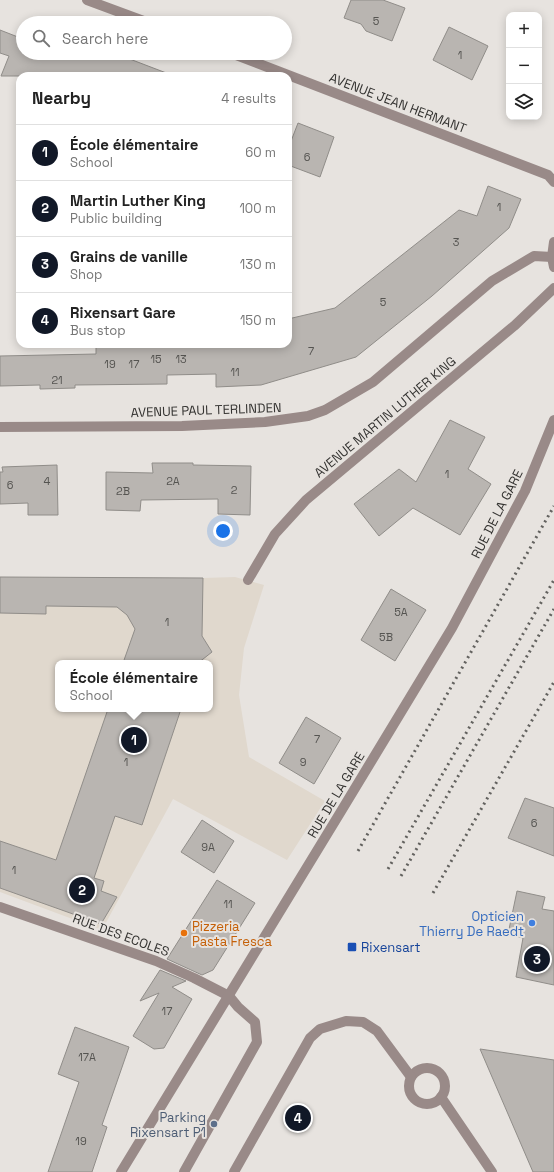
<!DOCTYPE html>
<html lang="en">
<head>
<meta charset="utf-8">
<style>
  :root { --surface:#fff; --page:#f2f2f2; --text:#222; --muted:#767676; --line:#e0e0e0; --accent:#111827 }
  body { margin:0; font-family:"Space Grotesk",sans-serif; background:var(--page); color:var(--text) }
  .controls { position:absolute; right:12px; top:12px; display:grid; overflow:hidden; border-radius:8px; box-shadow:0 2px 10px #0003 }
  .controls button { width:36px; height:36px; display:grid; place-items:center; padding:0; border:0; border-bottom:1px solid var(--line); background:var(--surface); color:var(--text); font:20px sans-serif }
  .you { position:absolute; left:223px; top:531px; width:14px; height:14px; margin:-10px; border:3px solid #fff; border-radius:50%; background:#1a73e8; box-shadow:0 0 0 6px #1a73e833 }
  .badge { display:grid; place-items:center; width:26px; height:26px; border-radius:50%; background:var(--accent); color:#fff; font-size:13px; font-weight:700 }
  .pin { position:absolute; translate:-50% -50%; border:2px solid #fff; box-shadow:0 1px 4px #0006 }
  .popup { position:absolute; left:55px; top:660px; width:158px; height:52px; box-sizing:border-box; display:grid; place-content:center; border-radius:8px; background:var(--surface); filter:drop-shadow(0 1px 3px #0005); font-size:13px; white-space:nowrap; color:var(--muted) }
  .popup b { font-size:15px; color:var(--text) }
  .popup::after { content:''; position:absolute; left:50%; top:100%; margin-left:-8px; border:8px solid transparent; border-top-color:var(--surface) }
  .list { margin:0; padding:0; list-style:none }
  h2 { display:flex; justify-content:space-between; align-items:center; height:52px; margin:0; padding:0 16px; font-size:17px }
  h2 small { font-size:13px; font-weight:400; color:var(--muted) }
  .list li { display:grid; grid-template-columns:26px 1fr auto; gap:12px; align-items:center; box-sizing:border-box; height:56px; padding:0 16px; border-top:1px solid var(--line) }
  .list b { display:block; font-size:15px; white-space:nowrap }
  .list p { margin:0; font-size:13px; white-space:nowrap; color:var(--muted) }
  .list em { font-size:13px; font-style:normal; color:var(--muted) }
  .icon { flex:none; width:22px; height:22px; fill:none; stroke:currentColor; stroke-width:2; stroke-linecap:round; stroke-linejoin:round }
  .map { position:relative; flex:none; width:554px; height:1172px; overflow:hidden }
  .search { position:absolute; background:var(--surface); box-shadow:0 2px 10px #0003; left:16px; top:16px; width:276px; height:44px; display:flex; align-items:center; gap:10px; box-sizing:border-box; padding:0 14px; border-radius:22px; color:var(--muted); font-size:15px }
  .panel { position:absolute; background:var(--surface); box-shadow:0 2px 10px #0003; left:16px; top:72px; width:276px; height:276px; border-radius:12px }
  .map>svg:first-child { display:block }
</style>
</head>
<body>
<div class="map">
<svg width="554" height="1172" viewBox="0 0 554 1172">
  <rect width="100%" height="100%" fill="#e7e3df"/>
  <!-- built -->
  <path fill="#e0d8cd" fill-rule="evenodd" d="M0,577L203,578L235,577L264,585L244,648L239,695L249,757L325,801L287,860L173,799L102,930L0,892ZM58,663H210V709H58Z"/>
  <!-- building -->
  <g fill="#b9b5b1" stroke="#908d89">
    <polygon points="351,0 383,0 405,8 392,41 366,31 361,24 344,18"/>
    <polygon points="449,27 488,46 472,80 433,60"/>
    <polygon points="0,30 23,39 23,53 114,53 169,74 169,76 1,76 9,56 0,53"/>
    <polygon points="298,123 334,137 320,177 288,165 288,149"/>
    <polygon points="488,186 521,199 509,228 432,296 356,357 261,385 216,387 216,374 167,375 167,384 75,385 75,388 40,389 40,385 0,386 0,356 96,354 96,344 288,344 288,319 335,308 459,210 477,216"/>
    <polygon points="450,420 485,437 468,469 491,484 460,535 413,508 379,536 354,504 399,469 416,482"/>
    <polygon points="152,463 193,463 193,465 251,466 250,515 218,514 218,499 141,500 140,511 106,510 106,472 153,473"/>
    <polygon points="57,465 58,515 28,515 28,503 0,504 0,472 3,472 2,467"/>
    <polygon points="0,577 203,578 202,636 212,652 198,663 123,663 135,629 127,615 117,607 46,606 46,614 0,613"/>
    <polygon points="391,589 426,610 395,661 361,640"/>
    <polygon points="108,709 181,709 142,825 115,816 94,878 104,881 101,891 117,897 101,924 0,888 0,841 56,860"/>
    <polygon points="306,717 341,738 314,784 279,763"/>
    <polygon points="525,798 554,808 554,856 508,838"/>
    <polygon points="202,820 234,841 214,873 181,852"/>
    <polygon points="217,880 255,903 213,970 202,975 167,959"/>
    <polygon points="517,891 545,897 542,909 554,911 554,985 516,977 523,938 508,934"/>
    <polygon points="160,970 186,981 172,987 192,999 164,1048 154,1049 133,1036 159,993 140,1001"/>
    <polygon points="75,1027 129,1047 102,1125 107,1127 92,1172 48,1172 79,1082 58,1074"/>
    <polygon points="480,1049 554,1060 554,1172 533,1172"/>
  </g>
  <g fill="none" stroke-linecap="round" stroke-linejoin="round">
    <!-- minor -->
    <g stroke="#998a88" stroke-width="10">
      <polyline points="87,0 149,23"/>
      <polyline points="231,53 548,175 554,182"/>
      <polyline points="554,242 552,257 554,267"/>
      <polyline points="0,427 182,426 265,422 308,416 325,410 373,382 492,281 534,256 552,257"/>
      <polyline points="248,580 275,534 306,500 514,326 554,288"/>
      <polyline points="0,907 156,961 194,978 229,996 238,1007 255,1022 257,1042 184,1172"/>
      <circle cx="427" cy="1086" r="18"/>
      <polyline points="441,1097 492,1172"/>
      <polyline points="121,1172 340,813 452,628 525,491 554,420"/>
      <polyline points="234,1172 310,1038 320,1029 346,1021 363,1022 377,1031 411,1077"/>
    </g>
    <!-- rail -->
    <g stroke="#63625f" stroke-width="3" stroke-dasharray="2 4" stroke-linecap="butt">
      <polyline points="358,851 554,506"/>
      <polyline points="388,869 554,580"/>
      <polyline points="401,876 554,609"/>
      <polyline points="433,893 554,682"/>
    </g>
  </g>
  <!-- markers -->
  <circle fill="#3f7fe0" stroke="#e7e3df" stroke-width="1.5" cx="532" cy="923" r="4"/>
  <circle fill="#e8710a" stroke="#e7e3df" stroke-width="1.5" cx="184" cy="933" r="4"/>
  <rect fill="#1a4fb4" stroke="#e7e3df" stroke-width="1.5" x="347" y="942" width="10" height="10" rx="2"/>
  <circle fill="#5c6f8a" stroke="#e7e3df" stroke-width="1.5" cx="214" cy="1124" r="4"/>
  <g text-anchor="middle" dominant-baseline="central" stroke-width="4" stroke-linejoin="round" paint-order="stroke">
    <!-- number labels -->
    <g font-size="11" fill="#555451">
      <text x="376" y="21">5</text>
      <text x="460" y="55">1</text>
      <text x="307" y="157">6</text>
      <text x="499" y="207">1</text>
      <text x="456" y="242">3</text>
      <text x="383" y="302">5</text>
      <text x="311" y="351">7</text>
      <text x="156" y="359">15</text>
      <text x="181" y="359">13</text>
      <text x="110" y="364">19</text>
      <text x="134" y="364">17</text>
      <text x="235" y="372">11</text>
      <text x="57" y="380">21</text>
      <text x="447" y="474">1</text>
      <text x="47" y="481">4</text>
      <text x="173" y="481">2A</text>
      <text x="10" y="485">6</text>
      <text x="234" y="490">2</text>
      <text x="123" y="491">2B</text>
      <text x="401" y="612">5A</text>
      <text x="167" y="622">1</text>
      <text x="386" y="637">5B</text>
      <text x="317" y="739">7</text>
      <text x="126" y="762">1</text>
      <text x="303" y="762">9</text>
      <text x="534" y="823">6</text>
      <text x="208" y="847">9A</text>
      <text x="14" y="870">1</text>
      <text x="228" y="904">11</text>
      <text x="167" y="1011">17</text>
      <text x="87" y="1057">17A</text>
      <text x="81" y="1141">19</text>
    </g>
    <!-- street labels -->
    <g font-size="13" fill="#343331" stroke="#e7e3df">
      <text transform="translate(398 103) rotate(21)">AVENUE JEAN HERMANT</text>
      <text transform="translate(206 410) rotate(-2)">AVENUE PAUL TERLINDEN</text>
      <text transform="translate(385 417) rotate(-40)">AVENUE MARTIN LUTHER KING</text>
      <text transform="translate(497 514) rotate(-63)">RUE DE LA GARE</text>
      <text transform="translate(336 795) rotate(-59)">RUE DE LA GARE</text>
      <text transform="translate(121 935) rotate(20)">RUE DES ECOLES</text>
    </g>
    <!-- shop labels -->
    <g font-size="13" fill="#366cbe" stroke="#e7e3df" text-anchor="end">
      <text x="524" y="916">Opticien<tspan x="524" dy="15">Thierry De Raedt</tspan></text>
    </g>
    <!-- food labels -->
    <g font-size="13" fill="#c56008" stroke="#e7e3df" text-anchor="start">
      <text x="192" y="926">Pizzeria<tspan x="192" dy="15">Pasta Fresca</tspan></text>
    </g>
    <!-- transit labels -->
    <g font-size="13" fill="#164399" stroke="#e7e3df" text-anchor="start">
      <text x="361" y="947">Rixensart</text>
    </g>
    <!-- service labels -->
    <g font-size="13" fill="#4e5e75" stroke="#e7e3df" text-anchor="end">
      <text x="206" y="1117">Parking<tspan x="206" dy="15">Rixensart P1</tspan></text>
    </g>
  </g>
</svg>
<div class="controls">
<button>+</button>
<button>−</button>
<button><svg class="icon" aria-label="layers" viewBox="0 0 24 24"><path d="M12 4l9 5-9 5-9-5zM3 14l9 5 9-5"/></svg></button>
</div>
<div class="you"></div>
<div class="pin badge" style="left:134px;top:740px">1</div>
<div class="popup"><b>École élémentaire</b>School</div>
<div class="pin badge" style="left:82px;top:890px">2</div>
<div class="pin badge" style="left:537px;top:959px">3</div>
<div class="pin badge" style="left:298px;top:1118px">4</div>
<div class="search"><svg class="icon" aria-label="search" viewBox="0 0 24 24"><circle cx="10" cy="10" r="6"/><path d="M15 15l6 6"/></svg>Search here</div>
<section class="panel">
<h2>Nearby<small>4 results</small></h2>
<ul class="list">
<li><span class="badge">1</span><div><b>École élémentaire</b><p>School</p></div><em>60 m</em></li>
<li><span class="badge">2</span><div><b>Martin Luther King</b><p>Public building</p></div><em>100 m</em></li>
<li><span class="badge">3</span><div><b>Grains de vanille</b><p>Shop</p></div><em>130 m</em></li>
<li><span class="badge">4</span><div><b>Rixensart Gare</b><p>Bus stop</p></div><em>150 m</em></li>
</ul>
</section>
</div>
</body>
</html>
